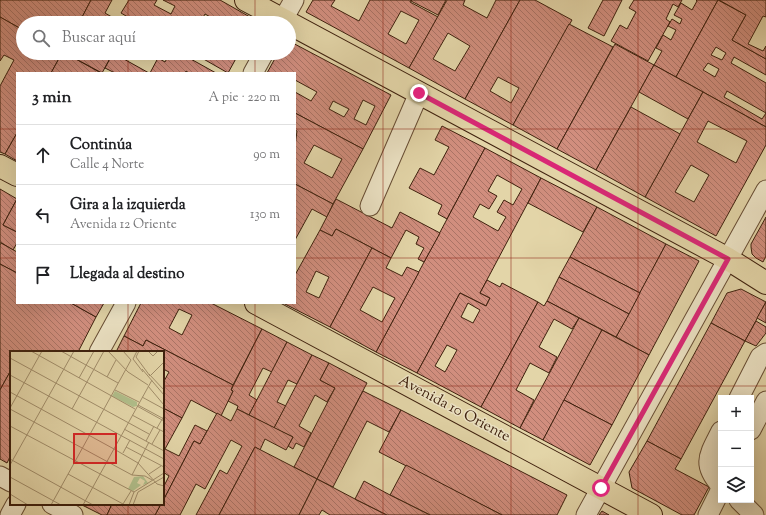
<!DOCTYPE html>
<html lang="es">
<head>
<meta charset="utf-8">
<style>
  :root { --surface:#fff; --page:#f6f6f6; --text:#202124; --muted:#757577; --line:#e0e0e0 }
  body { margin:0; font-family:"Sorts Mill Goudy",serif; background:var(--page); color:var(--text) }
  .controls { position:absolute; right:12px; bottom:12px; display:grid; overflow:hidden; border-radius:0px; box-shadow:0 4px 16px #0002 }
  .controls button { width:36px; height:36px; display:grid; place-items:center; padding:0; border:0; border-bottom:1px solid var(--line); background:var(--surface); color:var(--text); font:20px sans-serif }
  .stop { position:absolute; width:12px; height:12px; margin:-9px; border:3px solid #db2777; border-radius:50%; background:#fff }
  .stop.end { background:#db2777; border-color:#fff; box-shadow:0 1px 4px #0008 }
  .list { margin:0; padding:0; list-style:none }
  h2 { display:flex; justify-content:space-between; align-items:center; height:52px; margin:0; padding:0 16px; font-size:17px }
  h2 small { font-size:13px; font-weight:400; color:var(--muted) }
  .list li { display:grid; grid-template-columns:26px 1fr auto; gap:12px; align-items:center; box-sizing:border-box; height:60px; padding:0 16px; border-top:1px solid var(--line) }
  .list b { display:block; font-size:15px; white-space:nowrap }
  .list p { margin:0; font-size:13px; white-space:nowrap; color:var(--muted) }
  .list em { font-size:13px; font-style:normal; color:var(--muted) }
  .icon { flex:none; width:22px; height:22px; fill:none; stroke:currentColor; stroke-width:2; stroke-linecap:round; stroke-linejoin:round }
  .map { position:relative; flex:none; width:766px; height:515px; overflow:hidden }
  .search { position:absolute; background:var(--surface); box-shadow:0 4px 16px #0002; left:16px; top:16px; width:280px; height:44px; display:flex; align-items:center; gap:10px; box-sizing:border-box; padding:0 14px; border-radius:22px; color:var(--muted); font-size:15px }
  .panel { position:absolute; background:var(--surface); box-shadow:0 4px 16px #0002; left:16px; top:72px; width:280px; height:232px; border-radius:0px }
  .map>svg:first-child { display:block }
</style>
</head>
<body>
<div class="map">
<svg width="766" height="515" viewBox="0 0 766 515">
  <defs>
    <pattern id="building-back-hatch" width="6" height="6" patternUnits="userSpaceOnUse"><rect width="6" height="6" fill="#d18e7e"/><path d="M-1 5l2 2M0 0l6 6M5-1l2 2" fill="none" stroke="#ab7466"/></pattern>
  </defs>
  <rect width="100%" height="100%" fill="#e3d5a8"/>
  <filter id="stains"><feTurbulence type="fractalNoise" baseFrequency=".005" numOctaves="4"/><feColorMatrix values="0 0 0 0 .2 0 0 0 0 .09 0 0 0 0 .02 0 0 0 .5 -.17"/></filter>
  <radialGradient id="worn" r=".72"><stop offset=".6" stop-color="#630" stop-opacity="0"/><stop offset="1" stop-color="#630" stop-opacity=".3"/></radialGradient>
  <!-- building -->
  <g fill="url(#building-back-hatch)" stroke="#3e200d" fill-rule="evenodd">
    <polygon points="0,0 91,0 79,23 23,23 23,30 0,17"/>
    <polygon points="91,0 112,0 105,13 122,23 79,23"/>
    <polygon points="129,0 157,0 154,5 171,14 175,6 163,0 220,0 257,21 256,23 221,23 205,14 200,23 138,23 121,13"/>
    <path d="M313,0H335L331,6L359,21L370,0H411L410,2L438,17L409,68L306,12ZM401,11L419,20L406,44L388,34Z"/>
    <polygon points="412,0 446,0 438,15 411,1"/>
    <path d="M447,0H465L463,5L487,18L496,0H520L465,99L409,68ZM448,33L470,46L455,71L433,59Z"/>
    <path d="M520,0H535L572,20L513,125L465,99ZM498,77L519,88L511,103L490,91Z"/>
    <polygon points="603,0 622,0 604,36 588,28"/>
    <polygon points="634,0 682,0 678,7 673,4 666,19 670,22 648,61 611,41 620,25 627,29 636,12 629,8"/>
    <polygon points="696,0 718,0 676,77 654,65 662,51 656,48 663,35 671,40 676,30 668,26 672,19 680,24 682,19 674,15 681,3 692,10 697,1"/>
    <path d="M718,0L746,15L732,40L766,59V75L734,57L731,63L766,83V127L676,77ZM716,47L726,53L722,60L711,55ZM708,63L719,69L715,77L703,70ZM727,91L766,113L762,119L724,97Z"/>
    <polygon points="719,0 766,0 766,17 763,16 748,44 763,51 766,46 766,59 732,40 746,15"/>
    <polygon points="0,17 23,30 23,53 62,53 51,73 17,73 17,133 5,154 0,152 0,86 14,60 4,55 0,61"/>
    <polygon points="569,24 613,47 557,149 513,125"/>
    <path d="M289,41L391,95L363,149L295,113V92L311,101L317,92L295,80V73H267L278,53H289ZM363,100L375,106L366,125L354,119ZM333,101L349,109L344,117L329,109Z"/>
    <polygon points="615,44 654,65 596,170 557,149"/>
    <polygon points="62,53 65,53 101,73 51,73"/>
    <polygon points="65,53 113,53 102,73"/>
    <polygon points="113,53 149,73 115,73 105,68"/>
    <polygon points="170,53 180,53 216,73 189,73 186,71 185,73 150,73 158,58 165,62"/>
    <polygon points="193,53 239,53 228,73"/>
    <polygon points="654,65 703,92 688,119 639,92"/>
    <path d="M703,92L766,127V145L716,236L645,197ZM708,121L747,141L736,163L697,142ZM691,165L709,175L694,202L675,192Z"/>
    <polygon points="631,107 680,134 645,197 596,170"/>
    <path d="M295,113L363,149L333,204L295,184V146L297,131L295,130ZM314,145L342,159L332,178L304,163Z"/>
    <polygon points="442,126 485,148 447,219 438,214 442,205 409,188 420,168 434,175 449,147 435,140"/>
    <polygon points="17,133 17,161 5,154"/>
    <path d="M485,148L541,178L480,293L490,298L486,306L460,293L417,373L376,352ZM497,175L522,189L513,205L504,200L497,212L506,217L498,231L473,217L480,204L489,209L497,196L488,191Z"/>
    <polygon points="541,178 597,207 583,232 528,203"/>
    <polygon points="295,184 333,204 327,217 312,209 295,240"/>
    <polygon points="0,189 17,199 3,225 17,232 17,243 13,250 0,242"/>
    <polygon points="17,199 17,232 3,225"/>
    <polygon points="336,199 392,228 400,212 440,233 424,262 418,259 424,248 416,244 419,237 406,230 391,258 336,229 332,236 320,230"/>
    <polygon points="597,207 666,244 640,293 570,257"/>
    <polygon points="766,217 766,256 763,262 756,258 752,254 751,247 751,244"/>
    <path d="M336,229L372,248L330,327L283,303H295V275L320,230L332,236ZM316,271L329,277L319,298L306,292Z"/>
    <polygon points="1,243 17,252 17,273 0,264 0,245"/>
    <polygon points="666,244 699,261 649,355 616,337"/>
    <path d="M372,248L391,258L386,268L402,276L407,267L419,272L376,352L330,327ZM373,287L395,298L382,322L360,310Z"/>
    <polygon points="570,257 640,293 629,314 559,277"/>
    <polygon points="0,264 17,273 17,303 71,303 96,317 78,352 11,352 11,370 0,390"/>
    <polygon points="559,277 629,314 616,337 547,301"/>
    <path d="M487,280L500,287L502,283L538,302L481,407L417,373L460,293L486,306L490,298L480,293ZM468,303L480,310L473,323L461,317ZM447,345L457,350L445,372L435,366Z"/>
    <polygon points="741,289 766,302 745,341 711,323 727,293"/>
    <polygon points="547,301 579,318 572,329 554,319 539,347 557,357 549,373 530,363 516,390 534,400 520,428 481,407 538,302 544,306"/>
    <polygon points="766,302 766,323 757,318"/>
    <polygon points="71,303 104,303 96,317"/>
    <path d="M141,303H211L262,329L233,385L146,340L143,346L124,336ZM179,309L192,315L182,335L169,328Z"/>
    <polygon points="579,318 602,330 543,440 520,428"/>
    <polygon points="756,321 766,327 766,333 756,346 745,341"/>
    <polygon points="711,323 745,341 681,459 647,441"/>
    <polygon points="262,329 287,342 272,372 263,368 249,395 257,400 249,415 237,409 238,406 228,401 233,391 231,390"/>
    <polygon points="602,330 649,355 612,425 564,400"/>
    <polygon points="124,336 143,346 146,340 233,385 231,390 233,391 221,416 191,400 182,418 163,408 163,383 169,372 163,369 163,352 116,352"/>
    <polygon points="287,342 312,355 297,384 288,380 277,402 286,406 274,428 249,415"/>
    <polygon points="312,355 329,363 320,380 335,388 327,402 315,395 299,426 311,433 304,447 296,443 293,449 288,446 293,437 274,428"/>
    <polygon points="329,363 367,383 317,479 294,467 335,388 320,380"/>
    <polygon points="11,370 11,455 7,463 0,459 0,390"/>
    <polygon points="363,391 401,410 389,432 367,421 333,487 317,479"/>
    <polygon points="564,400 612,425 590,465 543,440"/>
    <polygon points="163,408 182,418 165,449 179,456 195,425 207,431 200,444 194,441 163,501 163,488 169,476 163,472"/>
    <polygon points="237,409 293,437 286,450 265,439 260,450 255,447 219,515 196,515 220,470 227,474 242,446 231,440 205,489 196,484 180,515 155,515 161,504 163,504 163,501 194,441 200,444 217,413 231,421"/>
    <polygon points="401,410 567,495 557,515 502,515 379,452"/>
    <polygon points="647,441 681,459 675,469 709,487 694,515 682,515 632,488 629,472"/>
    <polygon points="255,447 317,479 299,515 219,515"/>
    <polygon points="406,465 502,515 430,515 390,495"/>
    <polygon points="317,479 355,499 387,515 330,515 322,510 319,515 299,515"/>
    <polygon points="364,481 390,495 430,515 387,515 355,499"/>
    <polygon points="80,504 112,504 107,515 102,515"/>
    <polygon points="112,504 152,504 154,505 154,504 161,504 155,515 107,515"/>
    <polygon points="602,511 609,515 599,515"/>
  </g>
  <g fill="none" stroke-linecap="round" stroke-linejoin="round">
    <!-- minor casing -->
    <g stroke="#674d34" stroke-width="21">
      <g id="minor">
        <polyline points="281,23 294,0"/>
        <polyline points="253,73 264,53"/>
        <polyline points="370,206 419,93"/>
        <polyline points="99,352 126,303"/>
        <polyline points="739,398 760,357 766,353"/>
        <polyline points="751,430 766,401"/>
        <path d="M721,431C709,455 701,464 721,486"/>
        <polyline points="0,476 11,482"/>
        <polyline points="739,500 754,515"/>
        <polyline points="52,504 73,515"/>
        <polyline points="10,515 16,504"/>
        <polyline points="586,515 766,190"/>
        <polyline points="708,515 721,489"/>
      </g>
    </g>
    <!-- major casing -->
    <g stroke="#3e200d" stroke-width="24">
      <g id="major">
        <polyline points="246,0 728,259 766,283"/>
        <polyline points="0,166 17,175"/>
        <polyline points="256,303 651,515"/>
      </g>
    </g>
    <!-- minor -->
    <use href="#minor" stroke="#ede4c6" stroke-width="19"/>
    <!-- major -->
    <use href="#major" stroke="#e3d5a8" stroke-width="22"/>
  </g>
  <g fill="none" stroke-linecap="round" stroke-linejoin="round">
    <!-- route -->
    <polyline stroke="#db2777" stroke-width="5" points="419,93 728,259 601,488"/>
  </g>
  <!-- grid -->
  <path fill="none" stroke="#8f2418" stroke-width="1" stroke-opacity="0.55" d="M128,0V23M255,0V23M383,0V515M511,0V515M638,0V515M128,53V73M255,53V73M0,129H17M295,129H766M0,258H17M295,258H766M128,303V352M255,303V515M0,386H11M163,386H766M128,504V515"/>
  <g text-anchor="middle" dominant-baseline="central" stroke-width="3" stroke-linejoin="round" paint-order="stroke">
    <!-- street labels -->
    <g font-size="15" fill="#3e200d" stroke="#ede4c6">
      <text transform="translate(454 409) rotate(28)">Avenida 10 Oriente</text>
    </g>
  </g>
  <!-- overview -->
  <g transform="translate(10 351)">
    <rect width="154" height="154" fill="#e3d5a8"/>
    <path d="M105,40L127,51V55L123,56L102,45ZM133,125L138,132L133,134L135,130L130,127L127,132L131,134L123,140L118,138L124,126Z" fill="#b0be8a"/>
    <path fill="none" stroke="#a18d6a" stroke-width="1" d="M21,0L125,58M51,0L108,32M98,0L118,21L138,34M113,0L121,9M127,0L123,8L133,21M129,0L126,6L140,25M138,0L143,5L147,1M0,7L139,83M132,18L154,44M139,23L154,39M0,24L154,108M141,24L154,11M97,26L106,9M69,27L84,0M138,35L154,54M105,39L129,51M0,41L104,98L128,112L147,133L154,135M132,46L154,58M128,54L154,68M127,55L154,70M0,57L32,0M0,58L122,124L135,125L142,129M62,58L94,0M122,64L154,81M0,75L124,141M147,77L154,65M114,78L154,100M136,90L144,75M142,93L150,79M116,96L154,116M113,102L120,89M0,108L83,154M0,114L64,0M58,123L113,153L121,140M139,123L151,115M122,124L139,91M0,126L51,154M0,143L18,154M41,154L121,9M73,154L142,29M119,154L124,141L154,122M123,154L128,141L154,126"/>
    <path fill="#d62828" fill-opacity="0.15" stroke="#d62828" stroke-width="2" d="M64,83H106V112H64Z"/>
    <rect width="154" height="154" fill="none" stroke="#3e200d" stroke-width="2"/>
  </g>
  <rect width="100%" height="100%" filter="url(#stains)"/>
  <rect width="100%" height="100%" fill="url(#worn)"/>
</svg>
<div class="controls">
<button>+</button>
<button>−</button>
<button><svg class="icon" aria-label="layers" viewBox="0 0 24 24"><path d="M12 4l9 5-9 5-9-5zM3 14l9 5 9-5"/></svg></button>
</div>
<div class="stop" style="left:601px;top:488px"></div>
<div class="stop end" style="left:419px;top:93px"></div>
<div class="search"><svg class="icon" aria-label="search" viewBox="0 0 24 24"><circle cx="10" cy="10" r="6"/><path d="M15 15l6 6"/></svg>Buscar aquí</div>
<section class="panel">
<h2>3 min<small>A pie · 220 m</small></h2>
<ul class="list">
<li><svg class="icon" aria-label="ahead" viewBox="0 0 24 24"><path d="M12 20V5M6 11l6-6 6 6"/></svg><div><b>Continúa</b><p>Calle 4 Norte</p></div><em>90 m</em></li>
<li><svg class="icon" aria-label="left" viewBox="0 0 24 24"><path d="M17 20v-9H6M10 6l-5 5 5 5"/></svg><div><b>Gira a la izquierda</b><p>Avenida 12 Oriente</p></div><em>130 m</em></li>
<li><svg class="icon" aria-label="arrive" viewBox="0 0 24 24"><path d="M6 21V4h12l-3 4 3 4H6"/></svg><div><b>Llegada al destino</b></div></li>
</ul>
</section>
</div>
</body>
</html>
